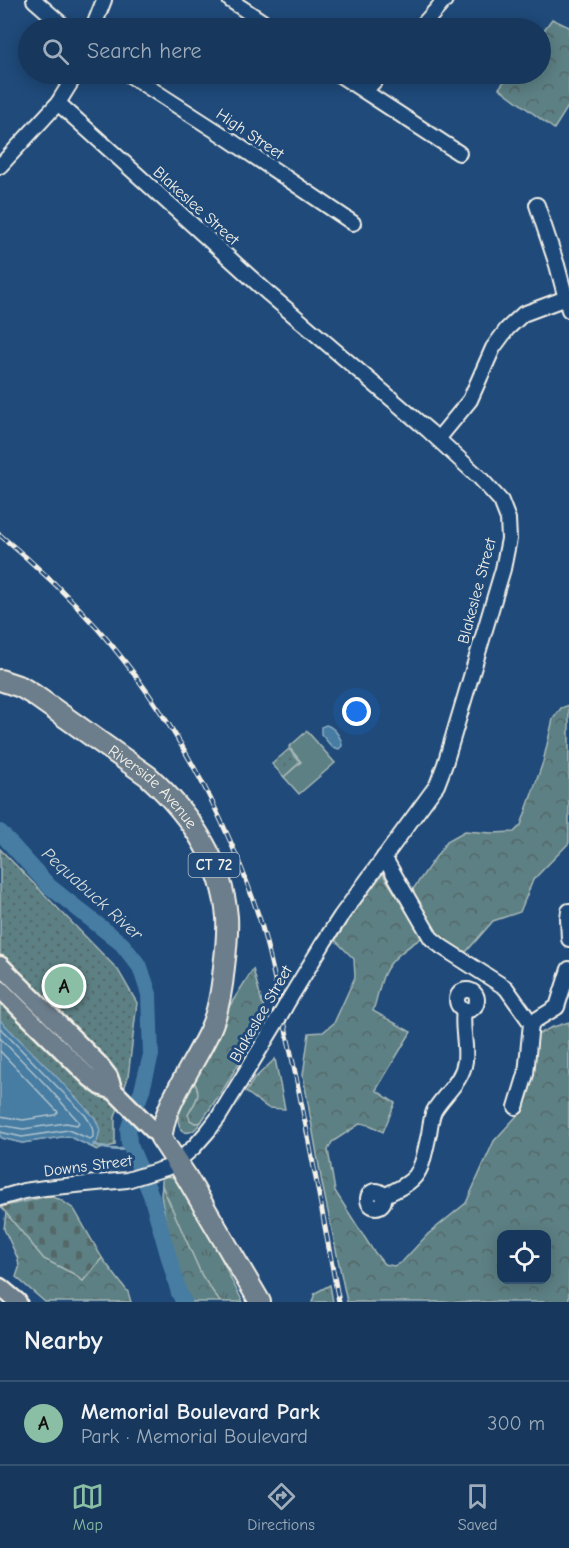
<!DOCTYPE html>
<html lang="en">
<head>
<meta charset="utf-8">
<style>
  :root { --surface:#17385c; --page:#203f62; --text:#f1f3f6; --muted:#9eacbb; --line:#365272; --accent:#8abfa5 }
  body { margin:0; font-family:"Comic Neue",sans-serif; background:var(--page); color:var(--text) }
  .controls { position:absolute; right:18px; bottom:18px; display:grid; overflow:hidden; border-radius:12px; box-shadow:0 3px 15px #0003 }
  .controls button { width:54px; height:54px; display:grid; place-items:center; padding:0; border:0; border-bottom:2px solid var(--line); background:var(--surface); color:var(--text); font:30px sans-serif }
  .you { position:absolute; left:357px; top:712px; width:21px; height:21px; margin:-15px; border:4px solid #fff; border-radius:50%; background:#1a73e8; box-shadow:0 0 0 9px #1a73e833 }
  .badge { display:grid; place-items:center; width:39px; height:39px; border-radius:50%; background:var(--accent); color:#111; font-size:20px; font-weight:700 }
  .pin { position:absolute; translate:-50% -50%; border:3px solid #fff; box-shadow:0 2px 6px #0006 }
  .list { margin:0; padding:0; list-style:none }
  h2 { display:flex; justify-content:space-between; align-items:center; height:78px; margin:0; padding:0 24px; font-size:26px }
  h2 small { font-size:20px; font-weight:400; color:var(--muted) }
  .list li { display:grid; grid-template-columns:39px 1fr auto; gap:18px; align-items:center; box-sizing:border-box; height:84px; padding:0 24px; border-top:2px solid var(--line) }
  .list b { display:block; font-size:22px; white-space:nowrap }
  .list p { margin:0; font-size:20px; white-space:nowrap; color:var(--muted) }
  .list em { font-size:20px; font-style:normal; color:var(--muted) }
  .icon { flex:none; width:33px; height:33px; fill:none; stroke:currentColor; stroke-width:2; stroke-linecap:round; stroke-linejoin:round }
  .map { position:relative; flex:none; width:569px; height:1302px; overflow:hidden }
  .search { position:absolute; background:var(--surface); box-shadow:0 3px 15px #0003; left:18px; right:18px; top:18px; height:66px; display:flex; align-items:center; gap:15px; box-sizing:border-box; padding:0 21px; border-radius:33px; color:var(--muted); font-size:22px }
  .sheet { height:162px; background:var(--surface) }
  nav { display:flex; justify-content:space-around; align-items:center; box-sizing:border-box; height:84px; border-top:2px solid var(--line); background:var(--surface); font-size:16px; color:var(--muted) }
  nav a { display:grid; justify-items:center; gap:3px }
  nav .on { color:var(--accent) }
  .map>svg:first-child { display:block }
</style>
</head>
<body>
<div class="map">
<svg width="569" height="1302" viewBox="0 0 569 1302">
  <defs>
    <pattern id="grass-tufts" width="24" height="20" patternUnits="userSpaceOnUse" patternTransform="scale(1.5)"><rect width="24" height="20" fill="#5d8084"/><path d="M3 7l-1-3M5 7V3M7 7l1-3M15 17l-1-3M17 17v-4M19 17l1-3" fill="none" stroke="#546768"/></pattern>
    <pattern id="forest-crowns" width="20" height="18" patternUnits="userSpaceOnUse" patternTransform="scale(1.5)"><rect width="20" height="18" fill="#5d8084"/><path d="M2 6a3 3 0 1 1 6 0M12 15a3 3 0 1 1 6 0" fill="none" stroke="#546768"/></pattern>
    <pattern id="cemetery-stones" width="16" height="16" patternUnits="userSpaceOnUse" patternTransform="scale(1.5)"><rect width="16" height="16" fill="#5d8084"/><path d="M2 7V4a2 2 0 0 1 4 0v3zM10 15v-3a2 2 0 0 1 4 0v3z" fill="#546768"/></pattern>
    <pattern id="park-dots" width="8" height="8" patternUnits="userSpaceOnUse" patternTransform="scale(1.5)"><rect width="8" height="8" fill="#5d8084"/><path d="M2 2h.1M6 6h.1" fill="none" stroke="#546768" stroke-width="1.8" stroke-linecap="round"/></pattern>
  </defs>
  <rect width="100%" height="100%" fill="#1f4a7a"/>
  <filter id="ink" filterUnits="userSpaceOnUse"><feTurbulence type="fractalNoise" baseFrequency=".0167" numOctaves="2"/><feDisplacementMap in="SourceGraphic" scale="12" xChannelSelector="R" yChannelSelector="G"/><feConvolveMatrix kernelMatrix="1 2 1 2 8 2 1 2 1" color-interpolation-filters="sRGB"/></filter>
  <g filter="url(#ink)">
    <!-- grass -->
    <g fill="url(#grass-tufts)" stroke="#a8b8b6" stroke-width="1.5">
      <path d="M193,1080C203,1095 196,1100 188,1115L195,1123L201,1122C198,1126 195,1131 190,1132C178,1135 177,1118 179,1111C181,1100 187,1090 193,1080Z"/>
      <polygon points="165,1176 172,1177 180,1185 213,1241 232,1281 243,1302 220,1302 202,1276 162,1186 162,1178"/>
    </g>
    <!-- forest -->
    <g fill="url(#forest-crowns)" stroke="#a8b8b6" stroke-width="1.5" fill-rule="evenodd">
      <polygon points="552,19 569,27 569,105 554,129 499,88 510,74 540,74 541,34"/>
      <polygon points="569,705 569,843 533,880 520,912 493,921 466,952 444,942 430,926 411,892 447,841 465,831 492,833 514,832 521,825 543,762 553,719 561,708"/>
      <path d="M382,873L423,937C409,946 391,958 384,974C379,986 377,999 373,1011L411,1032L376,1090L395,1103L383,1132L372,1126L361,1123L332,1142L328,1150L335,1191L372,1249L384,1264L394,1266L402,1262L428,1234L466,1203L494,1141L523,1109L533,1073L536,1036L550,1028L569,1022V1302H347L322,1183L303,1075L309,1033L323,1032L334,1023L355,977L354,959L335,940ZM502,1234H546V1280H502Z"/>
      <path d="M253,969L266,1017L226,1085L201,1122L195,1123L190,1120L188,1115C196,1100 203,1095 193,1080L220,1032L227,1010Z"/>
      <polygon points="275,1059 285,1109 268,1108 246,1092 254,1079"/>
      <path d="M162,1186L202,1276L220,1302H189C174,1272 167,1229 161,1195Z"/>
      <polygon points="6,1213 44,1259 74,1274 83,1281 102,1258 128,1292 131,1302 45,1302 16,1277 19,1268 18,1259 4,1229"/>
      <polygon points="330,1285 333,1302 312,1302 315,1293"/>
    </g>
    <!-- cemetery -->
    <polygon fill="url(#cemetery-stones)" stroke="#a8b8b6" stroke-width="1.5" points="48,1196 59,1199 74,1209 102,1258 83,1281 74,1274 44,1259 1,1207"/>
    <!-- park -->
    <g fill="url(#park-dots)" stroke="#a8b8b6" stroke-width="1.5">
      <polygon points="289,749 300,762 284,777 272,764"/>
      <polygon points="0,849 118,970 137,1003 128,1077 115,1117 115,1145 97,1150 75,1139 68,1136 22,1143 2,1138 0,1136"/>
    </g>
    <!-- garden -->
    <polygon fill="#5d8084" stroke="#a8b8b6" stroke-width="1.5" points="307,731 335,763 299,794 284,777 301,762 289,747"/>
    <!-- water -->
    <g fill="#467ca3" stroke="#8cabbf" stroke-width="1.5">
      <path d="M326,725C334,727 342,738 342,746L339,749L332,747L321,734V727Z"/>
      <polygon points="0,1020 55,1075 95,1118 100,1130 97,1142 92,1147 68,1136 22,1143 2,1138 0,1136"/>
    </g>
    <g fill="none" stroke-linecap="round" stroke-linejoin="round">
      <!-- shore -->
      <g stroke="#aec2cc" stroke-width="1.5">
        <path d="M0,1028L85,1115C90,1122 94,1128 93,1137L90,1139L68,1130L22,1137L0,1132"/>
        <polyline points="0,1038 46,1085 79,1122 77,1125 66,1123 23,1129 0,1125"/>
        <polyline points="0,1051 58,1112 55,1115 23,1120 0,1116"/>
      </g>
      <!-- stream -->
      <path stroke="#8cabbf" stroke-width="3" d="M94,1144C106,1150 117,1151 131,1148"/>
      <!-- river -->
      <polyline stroke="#467ca3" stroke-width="16" points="0,832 49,886 122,944 140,967 149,994 151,1055 142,1090 128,1130 129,1143 151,1195 179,1293 184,1302"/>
      <!-- minor casing -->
      <g stroke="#f4f1e8" stroke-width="18">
        <g id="minor">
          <polyline points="34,0 66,28"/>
          <polyline points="230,0 272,28"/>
          <polyline points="93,28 104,0"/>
          <polyline points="420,28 445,0"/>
          <polyline points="128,74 221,134 353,223"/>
          <polyline points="338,74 459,153"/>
          <polyline points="365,91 381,74"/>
          <polyline points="58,103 269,294 429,431 480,478 501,501 508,519 509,539 503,569 445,764 437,785 341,916 324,942 290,998"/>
          <polyline points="0,166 58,103 76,74"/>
          <polyline points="537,205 557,265 569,310"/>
          <polyline points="438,439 470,400 493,348 507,329 523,314 566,298"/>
          <polyline points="384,857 431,938 442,947 506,988 531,1023 526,1074 516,1107"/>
          <polyline points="569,911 568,918 569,939"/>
          <circle cx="467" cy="1000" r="10"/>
          <polyline points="531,1023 557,1007 569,969"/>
          <circle cx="376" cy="1199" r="8"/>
          <path d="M383,1196C422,1179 420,1173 429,1134C430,1127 431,1118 434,1111C444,1094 462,1082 465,1061C467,1044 461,1027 464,1010"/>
          <polyline points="0,1198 24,1191 45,1188 127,1180 166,1168 177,1162 194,1147 208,1131 218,1118 277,1021"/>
        </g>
      </g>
      <!-- major casing -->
      <g stroke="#f4f1e8" stroke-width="21">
        <g id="major">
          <polyline points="0,965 99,1064 109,1077 114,1091"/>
          <polyline points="0,989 90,1078 102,1087 114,1091 161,1138"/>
          <polyline points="0,1287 18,1302"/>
        </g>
      </g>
      <!-- highway casing -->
      <g stroke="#f4f1e8" stroke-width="24">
        <g id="highway">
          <path id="s1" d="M0,680L21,687L34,695L148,776C190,814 222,860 227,917C228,934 226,951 224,967C222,989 219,1010 210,1030C197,1058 179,1083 168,1111C164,1120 163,1129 161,1138L186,1176L260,1302"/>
        </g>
      </g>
      <!-- minor -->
      <use href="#minor" stroke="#1f4a7a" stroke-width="14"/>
      <!-- major -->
      <use href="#major" stroke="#6c7d8b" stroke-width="16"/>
      <!-- highway -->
      <use href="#highway" stroke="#6c7d8b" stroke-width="20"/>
      <!-- rail casing -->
      <g stroke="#f4f1e8" stroke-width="5">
        <path id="rail" d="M0,535C35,564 68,595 98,629C171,713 226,815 260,920C271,958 279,997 287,1035C307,1124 322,1213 339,1302"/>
      </g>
      <!-- rail -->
      <use href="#rail" stroke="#1f4a7a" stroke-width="3" stroke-dasharray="9" stroke-linecap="butt"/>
      <!-- minor-bridge casing -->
      <g stroke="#f4f1e8" stroke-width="18" stroke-linecap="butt">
        <polyline id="minor-bridge" points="277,1021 290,998"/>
      </g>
      <!-- minor-bridge -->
      <use href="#minor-bridge" stroke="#1f4a7a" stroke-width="14"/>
    </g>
  </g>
  <g text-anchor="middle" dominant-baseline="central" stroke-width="6" stroke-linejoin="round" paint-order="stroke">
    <!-- shield labels -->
    <rect fill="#1f4a7a" stroke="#b4bfc7" stroke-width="1.5" x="188.5" y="853" width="51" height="24" rx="4.5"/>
    <g font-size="15" font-weight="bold" fill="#f4f1e8">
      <text x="214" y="865">CT 72</text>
    </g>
    <!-- street labels -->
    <g font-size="16" fill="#f4f1e8" stroke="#1f4a7a">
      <text transform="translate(250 134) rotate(34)">High Street</text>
      <text transform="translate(196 206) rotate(42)">Blakeslee Street</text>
      <text transform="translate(477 591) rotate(-75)">Blakeslee Street</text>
      <text stroke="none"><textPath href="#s1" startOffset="188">Riverside Avenue</textPath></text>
      <text transform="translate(261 1014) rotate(-60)">Blakeslee Street</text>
      <text transform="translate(88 1166) rotate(-7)">Downs Street</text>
    </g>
    <!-- water labels -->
    <g font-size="18" font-style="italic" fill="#dadfde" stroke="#1f4a7a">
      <text transform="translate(92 894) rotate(42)">Pequabuck River</text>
    </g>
  </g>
</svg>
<div class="controls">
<button><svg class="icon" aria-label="locate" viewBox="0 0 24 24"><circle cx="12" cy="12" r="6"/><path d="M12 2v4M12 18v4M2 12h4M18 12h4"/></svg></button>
</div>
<div class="you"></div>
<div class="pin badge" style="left:64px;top:986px">A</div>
<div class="search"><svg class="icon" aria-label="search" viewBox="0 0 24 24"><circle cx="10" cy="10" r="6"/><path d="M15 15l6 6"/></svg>Search here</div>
</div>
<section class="sheet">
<h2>Nearby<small></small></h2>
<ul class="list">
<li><span class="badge">A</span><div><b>Memorial Boulevard Park</b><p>Park · Memorial Boulevard</p></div><em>300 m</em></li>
</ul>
</section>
<nav>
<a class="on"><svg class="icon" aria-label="map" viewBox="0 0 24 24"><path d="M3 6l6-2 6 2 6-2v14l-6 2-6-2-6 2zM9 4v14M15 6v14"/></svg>Map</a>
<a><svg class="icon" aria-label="directions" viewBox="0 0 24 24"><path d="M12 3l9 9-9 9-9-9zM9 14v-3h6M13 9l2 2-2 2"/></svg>Directions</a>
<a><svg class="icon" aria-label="saved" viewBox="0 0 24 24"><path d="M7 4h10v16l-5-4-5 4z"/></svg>Saved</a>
</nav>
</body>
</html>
